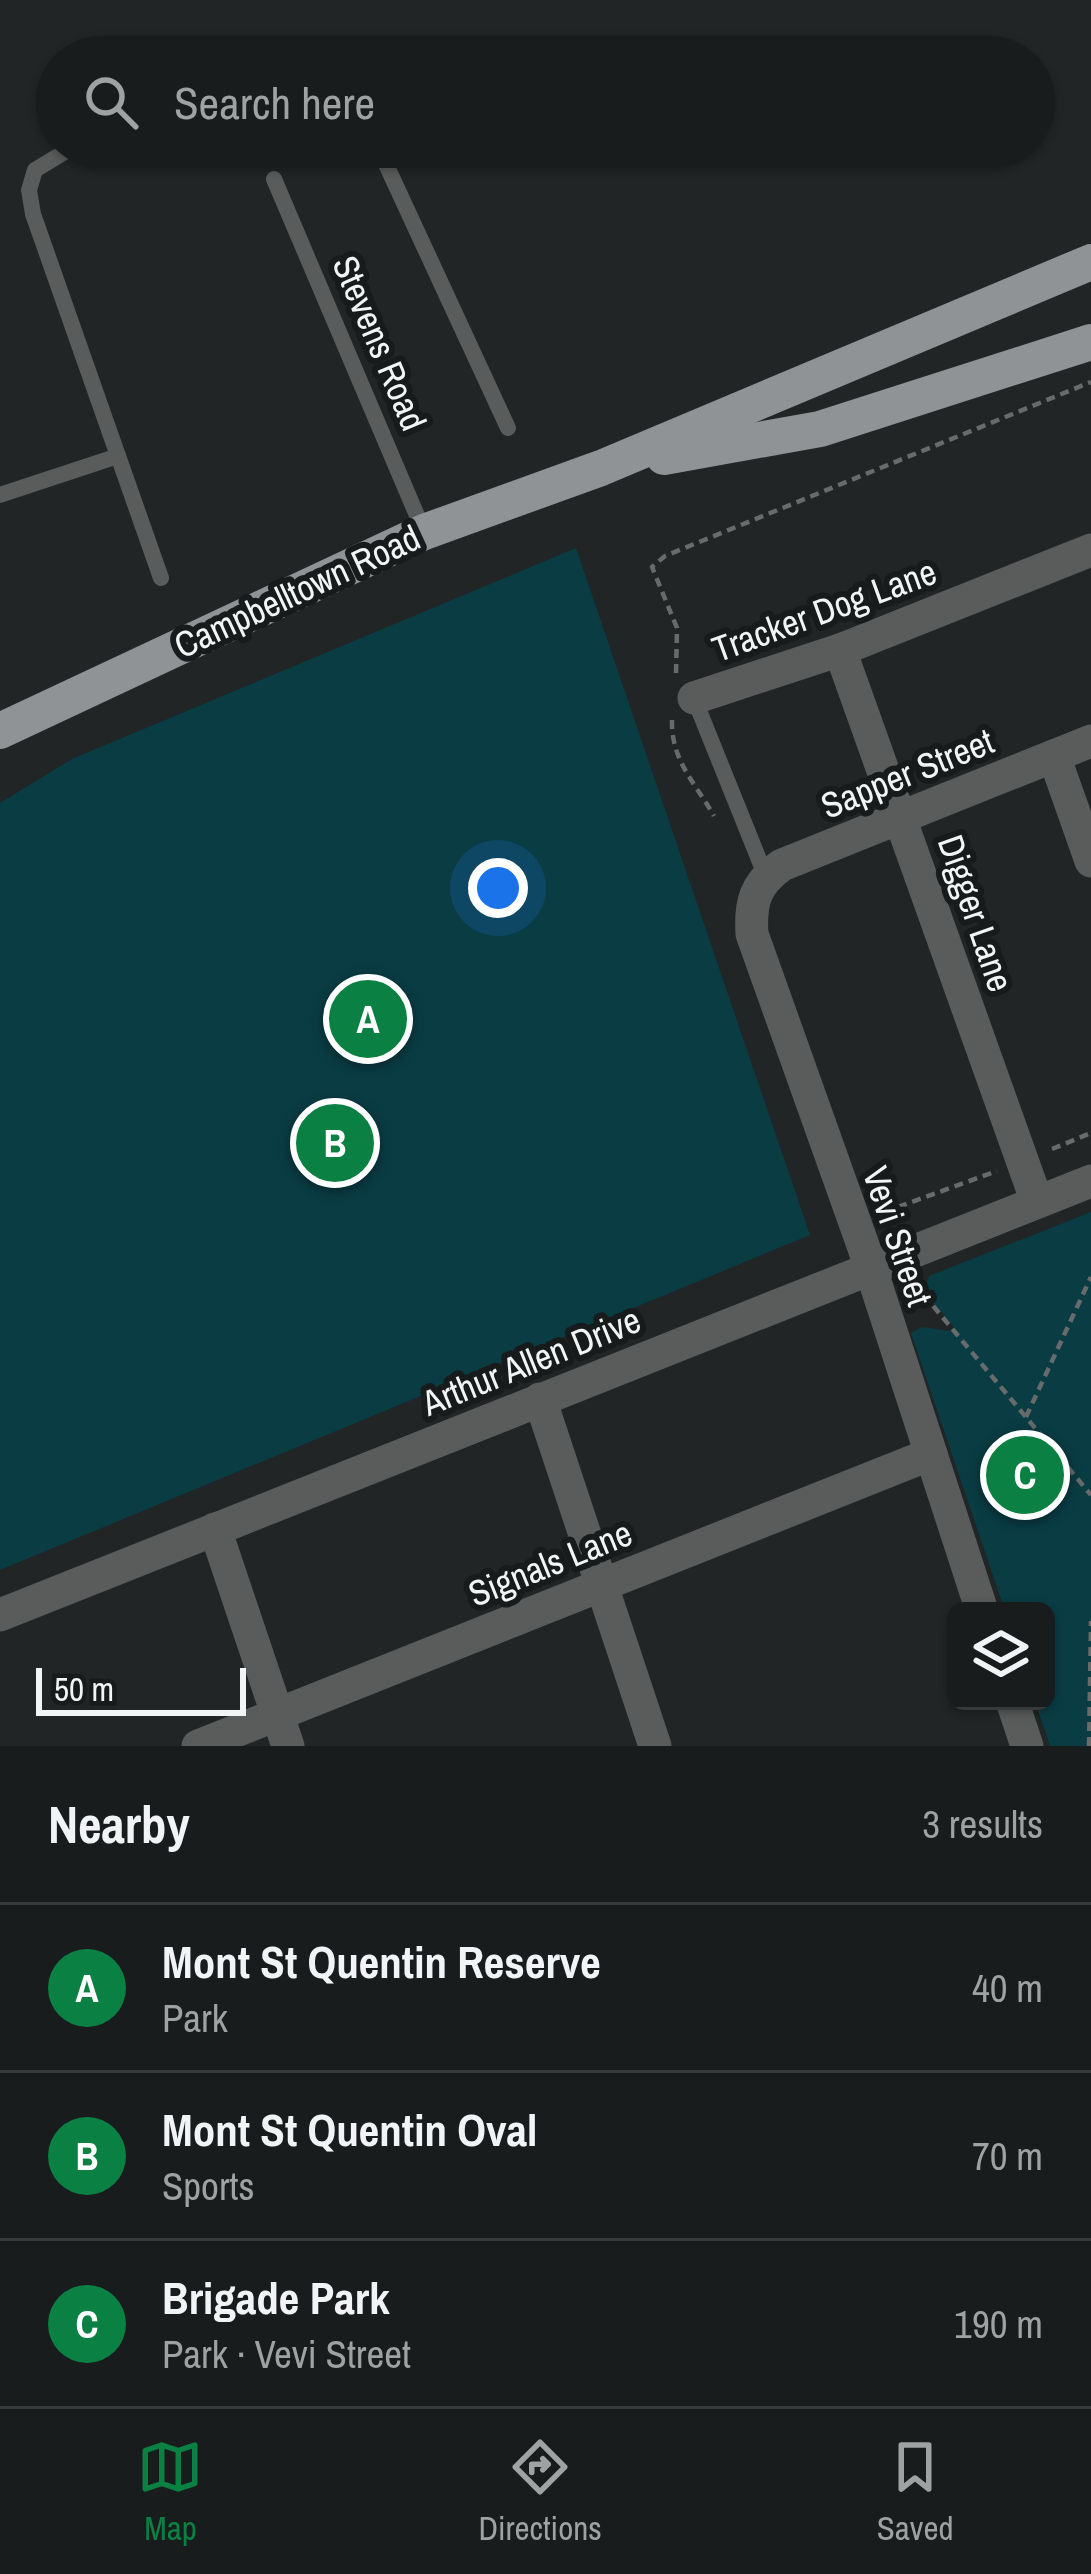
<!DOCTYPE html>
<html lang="en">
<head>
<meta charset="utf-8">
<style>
  :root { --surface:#191c1c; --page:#262929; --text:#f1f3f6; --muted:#9fa1a3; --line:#373a3b; --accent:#0b8043 }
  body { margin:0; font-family:"Archivo Narrow",sans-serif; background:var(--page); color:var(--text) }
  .controls { position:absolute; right:36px; bottom:36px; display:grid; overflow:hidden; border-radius:18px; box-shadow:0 3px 9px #0004 }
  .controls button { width:108px; height:108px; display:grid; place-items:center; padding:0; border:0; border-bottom:3px solid var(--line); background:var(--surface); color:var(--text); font:60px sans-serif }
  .scale { position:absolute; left:36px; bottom:30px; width:210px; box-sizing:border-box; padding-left:12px; border:6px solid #f2f5f5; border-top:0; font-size:33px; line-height:42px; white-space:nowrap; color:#f2f5f5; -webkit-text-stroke:9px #181b1c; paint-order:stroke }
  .you { position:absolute; left:498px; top:888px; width:42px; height:42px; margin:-30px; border:9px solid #fff; border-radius:50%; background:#1a73e8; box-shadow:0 0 0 18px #1a73e833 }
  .badge { display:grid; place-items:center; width:78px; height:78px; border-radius:50%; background:var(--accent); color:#fff; font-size:39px; font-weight:700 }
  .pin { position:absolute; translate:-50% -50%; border:6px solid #fff; box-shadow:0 3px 12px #0006 }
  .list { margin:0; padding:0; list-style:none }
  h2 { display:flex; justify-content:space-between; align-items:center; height:156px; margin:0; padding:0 48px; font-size:51px }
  h2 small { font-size:39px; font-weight:400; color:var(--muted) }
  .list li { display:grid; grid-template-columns:78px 1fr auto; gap:36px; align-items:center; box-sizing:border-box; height:168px; padding:0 48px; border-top:3px solid var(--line) }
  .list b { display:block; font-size:45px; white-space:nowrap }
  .list p { margin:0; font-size:39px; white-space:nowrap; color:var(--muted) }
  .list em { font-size:39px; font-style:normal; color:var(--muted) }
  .icon { flex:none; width:66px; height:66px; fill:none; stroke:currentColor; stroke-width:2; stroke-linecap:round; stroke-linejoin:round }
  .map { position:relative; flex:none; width:1091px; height:1746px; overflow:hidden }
  .search { position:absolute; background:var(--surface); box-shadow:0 3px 9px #0004; left:36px; right:36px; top:36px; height:132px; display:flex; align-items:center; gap:30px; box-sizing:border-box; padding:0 42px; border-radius:66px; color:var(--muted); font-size:45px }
  .sheet { height:660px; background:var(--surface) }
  nav { display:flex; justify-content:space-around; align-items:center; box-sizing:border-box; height:168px; border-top:3px solid var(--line); background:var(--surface); font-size:33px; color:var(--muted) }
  nav a { display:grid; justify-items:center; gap:6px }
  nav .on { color:var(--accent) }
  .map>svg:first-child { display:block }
</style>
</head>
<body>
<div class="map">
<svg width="1091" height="1746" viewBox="0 0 1091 1746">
  <rect width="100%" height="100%" fill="#212525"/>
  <!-- green -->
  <g fill="#0a3c44">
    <polygon points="576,548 810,1235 0,1570 0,803 72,759"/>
    <polygon points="1091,1212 1091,1746 1050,1746 1035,1701 1046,1701 1046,1611 1005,1611 911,1333 922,1327 950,1331 954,1327 924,1292 929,1276"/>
  </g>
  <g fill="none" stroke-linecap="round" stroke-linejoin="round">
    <!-- path -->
    <g stroke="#676b6b" stroke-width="4.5" stroke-dasharray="9 6" stroke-linecap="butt">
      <polyline points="676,673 677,628 652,567 665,556 1091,382"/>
      <path d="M672,720C671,761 695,782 714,816"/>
      <polyline points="1052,1149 1091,1133"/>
      <polyline points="884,1212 997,1171"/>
      <polyline points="914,1283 1091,1495"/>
      <polyline points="1026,1417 1091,1277"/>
      <polyline points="1089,1746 1091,1621"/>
    </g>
    <!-- lane -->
    <g stroke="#5a5c5c" stroke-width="16">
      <polyline points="73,147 35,170 29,190 33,214 161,578"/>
      <polyline points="378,147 508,428"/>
      <polyline points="274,179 424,532"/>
      <polyline points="0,495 118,456"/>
      <polyline points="694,698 766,877"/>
    </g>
    <!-- street -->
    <g stroke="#5a5c5c" stroke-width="33">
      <polyline points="840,650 1037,1202"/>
      <polyline points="694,698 840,650 1091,550"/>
      <polyline points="1054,756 1091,861"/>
      <polyline points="540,1399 655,1746"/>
      <polyline points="215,1529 288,1746"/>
      <path d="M982,1611L864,1248L752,934C750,902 755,884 782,865L1091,741"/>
      <polyline points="0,1615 1091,1181"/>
      <polyline points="1012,1701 1027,1746"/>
      <polyline points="198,1746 931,1454"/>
    </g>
    <!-- primary -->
    <g stroke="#909395" stroke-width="36">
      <polyline points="664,457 820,429 1091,342"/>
      <polyline points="0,731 424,532 601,468 1091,262"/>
    </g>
  </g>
  <g text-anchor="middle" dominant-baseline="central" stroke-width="12" stroke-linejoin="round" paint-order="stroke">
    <!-- street labels -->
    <g font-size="36" fill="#f2f5f5" stroke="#181b1c">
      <text transform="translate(380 343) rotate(67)">Stevens Road</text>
      <text transform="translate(297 591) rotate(-25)">Campbelltown Road</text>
      <text transform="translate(824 610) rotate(-20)">Tracker Dog Lane</text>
      <text transform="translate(907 773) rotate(-22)">Sapper Street</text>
      <text transform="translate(976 913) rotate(71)">Digger Lane</text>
      <text transform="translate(898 1236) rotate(71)">Vevi Street</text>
      <text transform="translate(531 1361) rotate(-22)">Arthur Allen Drive</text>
      <text transform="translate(550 1563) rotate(-22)">Signals Lane</text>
    </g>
  </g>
</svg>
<div class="controls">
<button><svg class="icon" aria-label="layers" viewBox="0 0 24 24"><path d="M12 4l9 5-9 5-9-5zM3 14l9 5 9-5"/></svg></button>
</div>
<div class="scale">50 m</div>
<div class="you"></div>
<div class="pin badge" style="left:368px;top:1019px">A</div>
<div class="pin badge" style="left:335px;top:1143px">B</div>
<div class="pin badge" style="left:1025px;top:1475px">C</div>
<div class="search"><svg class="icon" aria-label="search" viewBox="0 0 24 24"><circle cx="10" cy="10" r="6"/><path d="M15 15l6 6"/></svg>Search here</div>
</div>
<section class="sheet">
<h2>Nearby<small>3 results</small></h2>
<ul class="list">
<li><span class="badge">A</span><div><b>Mont St Quentin Reserve</b><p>Park</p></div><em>40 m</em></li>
<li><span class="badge">B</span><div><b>Mont St Quentin Oval</b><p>Sports</p></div><em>70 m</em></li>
<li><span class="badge">C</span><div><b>Brigade Park</b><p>Park · Vevi Street</p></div><em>190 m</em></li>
</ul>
</section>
<nav>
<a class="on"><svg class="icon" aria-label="map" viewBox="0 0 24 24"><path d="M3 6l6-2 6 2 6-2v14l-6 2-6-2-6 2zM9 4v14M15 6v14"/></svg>Map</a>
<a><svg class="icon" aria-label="directions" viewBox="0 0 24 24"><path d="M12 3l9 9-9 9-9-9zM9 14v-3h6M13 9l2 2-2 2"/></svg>Directions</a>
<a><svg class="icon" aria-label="saved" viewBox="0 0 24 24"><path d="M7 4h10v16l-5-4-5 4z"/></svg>Saved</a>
</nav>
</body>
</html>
